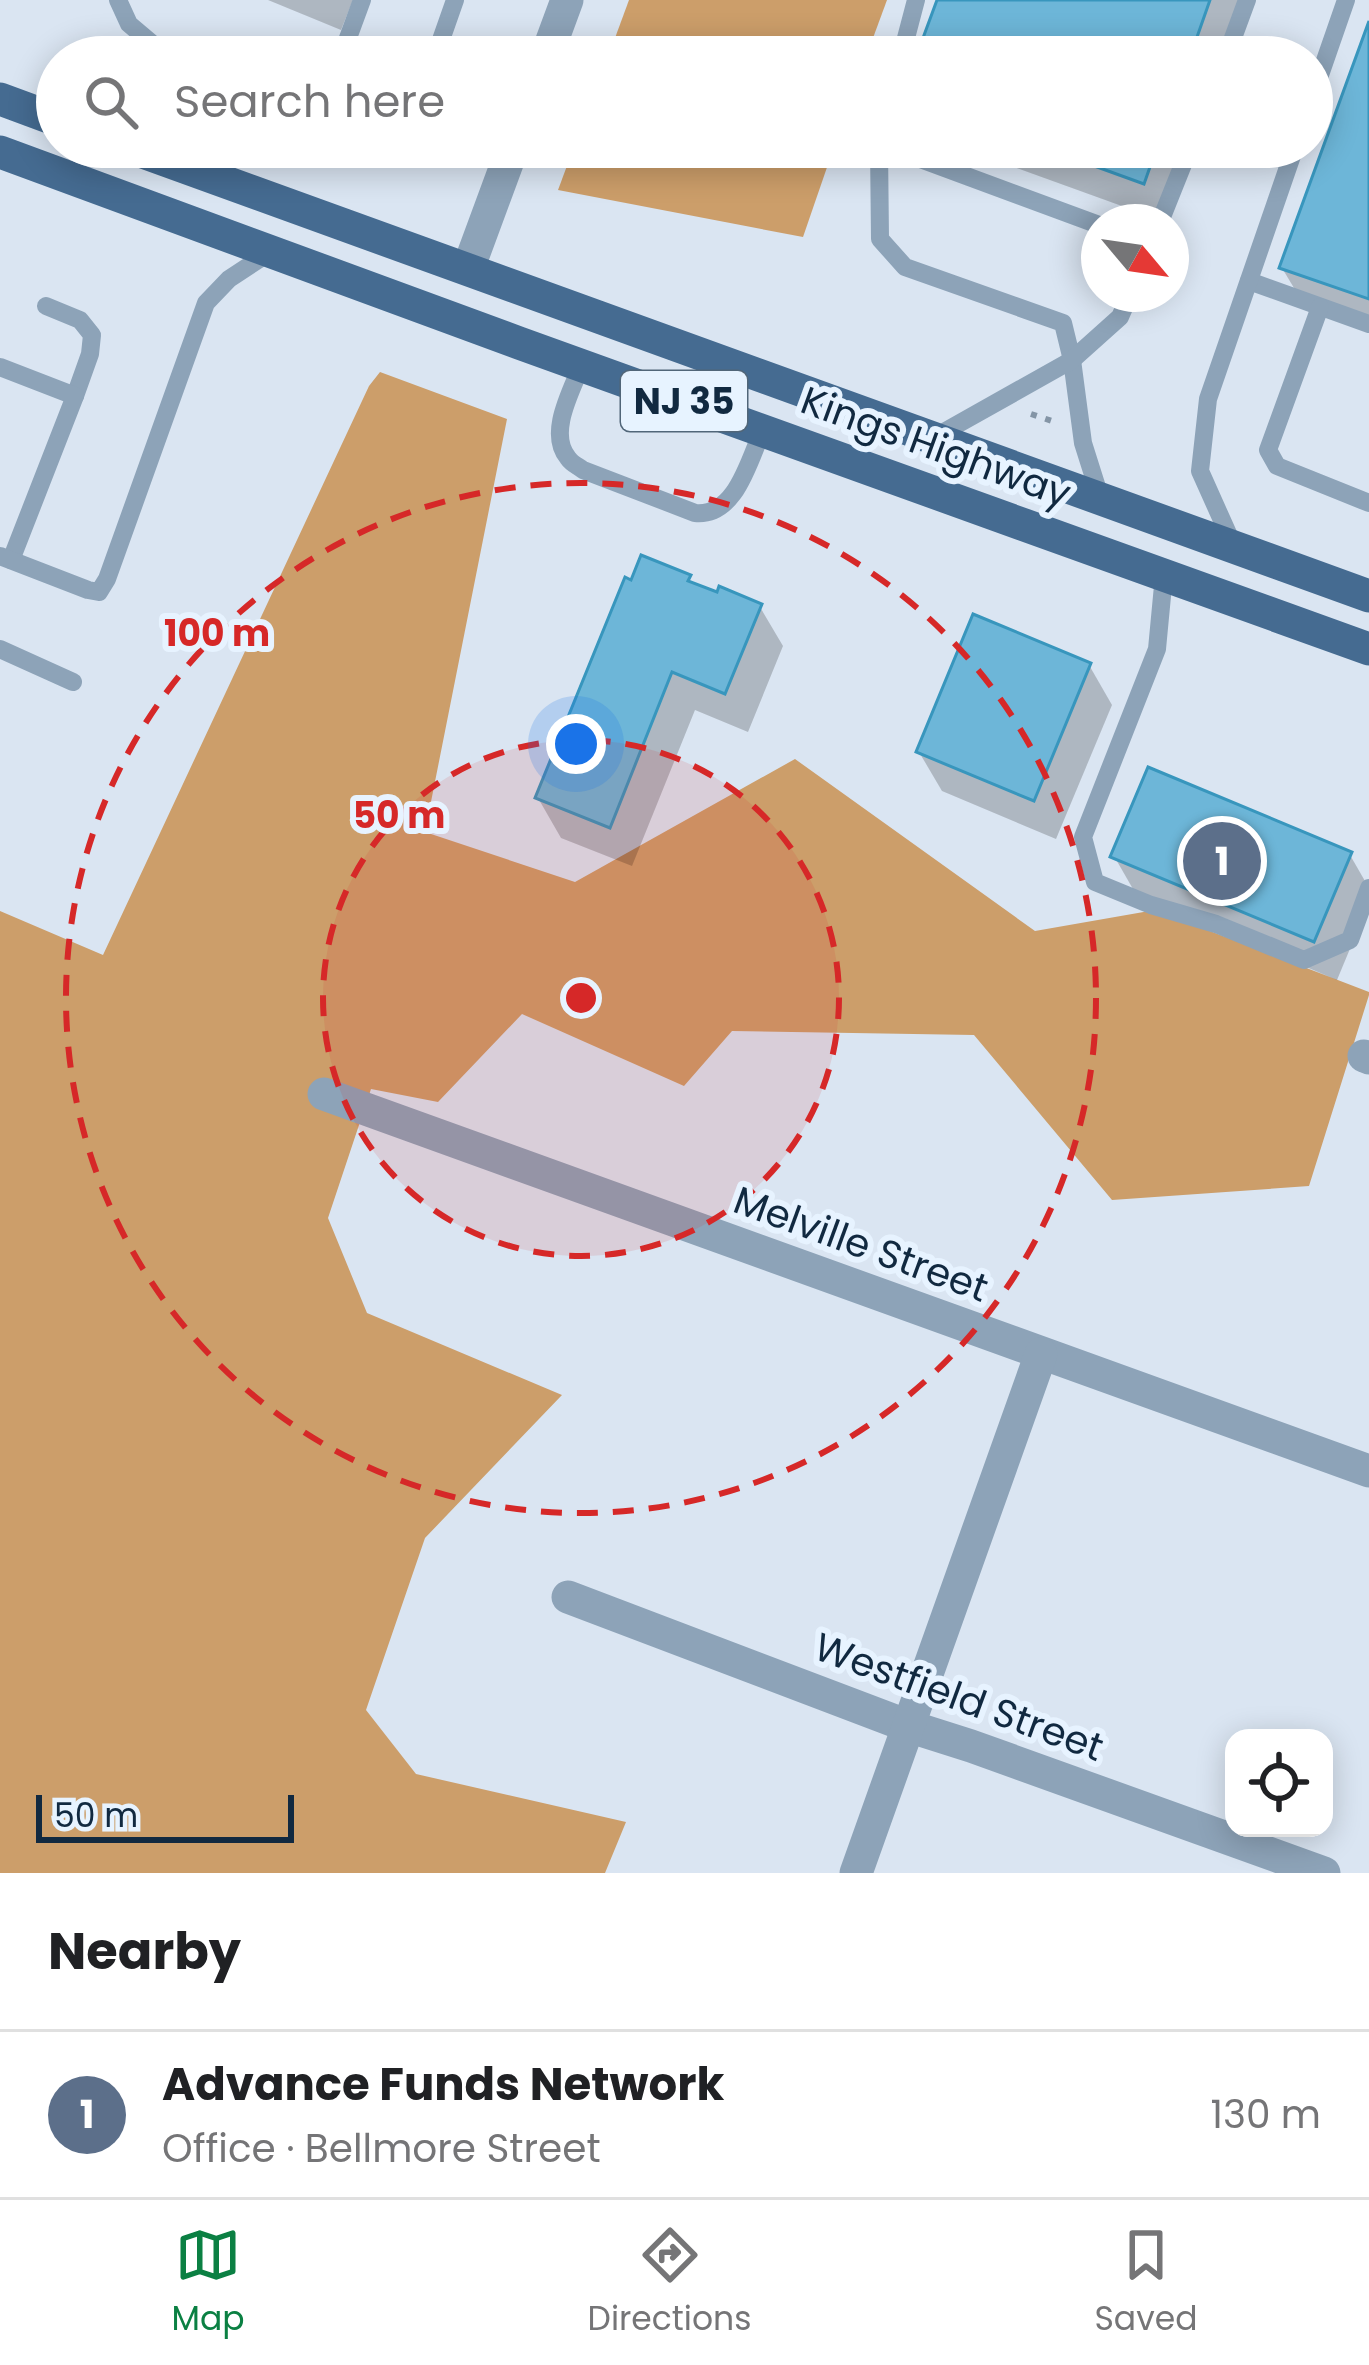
<!DOCTYPE html>
<html lang="en">
<head>
<meta charset="utf-8">
<style>
  :root { --surface:#fff; --page:#f2f2f2; --text:#202124; --muted:#757577; --line:#e0e0e0; --accent:#0b8043 }
  body { margin:0; font-family:Poppins,sans-serif; background:var(--page); color:var(--text) }
  .controls { position:absolute; right:36px; bottom:36px; display:grid; overflow:hidden; border-radius:24px; box-shadow:0 6px 30px #0003 }
  .controls button { width:108px; height:108px; display:grid; place-items:center; padding:0; border:0; border-bottom:3px solid var(--line); background:var(--surface); color:var(--text); font:60px sans-serif }
  .compass { position:absolute; left:1081px; top:204px; width:108px; height:108px; border-radius:50%; background:var(--surface); box-shadow:0 6px 30px #0003; rotate:119deg }
  .scale { position:absolute; left:36px; bottom:30px; width:258px; box-sizing:border-box; padding-left:12px; border:6px solid #112940; border-top:0; font-size:33px; line-height:42px; white-space:nowrap; color:#112940; -webkit-text-stroke:9px #e7f3ff; paint-order:stroke }
  .you { position:absolute; left:576px; top:744px; width:42px; height:42px; margin:-30px; border:9px solid #fff; border-radius:50%; background:#1a73e8; box-shadow:0 0 0 18px #1a73e833 }
  .badge { display:grid; place-items:center; width:78px; height:78px; border-radius:50%; background:var(--accent); color:#fff; font-size:39px; font-weight:700 }
  .pin { position:absolute; translate:-50% -50%; border:6px solid #fff; box-shadow:0 3px 12px #0006 }
  .list { margin:0; padding:0; list-style:none }
  h2 { display:flex; justify-content:space-between; align-items:center; height:156px; margin:0; padding:0 48px; font-size:51px }
  h2 small { font-size:39px; font-weight:400; color:var(--muted) }
  .list li { display:grid; grid-template-columns:78px 1fr auto; gap:36px; align-items:center; box-sizing:border-box; height:168px; padding:0 48px; border-top:3px solid var(--line) }
  .list b { display:block; font-size:45px; white-space:nowrap }
  .list p { margin:0; font-size:39px; white-space:nowrap; color:var(--muted) }
  .list em { font-size:39px; font-style:normal; color:var(--muted) }
  .icon { flex:none; width:66px; height:66px; fill:none; stroke:currentColor; stroke-width:2; stroke-linecap:round; stroke-linejoin:round }
  .map { position:relative; flex:none; width:1369px; height:1873px; overflow:hidden }
  .search { position:absolute; background:var(--surface); box-shadow:0 6px 30px #0003; left:36px; right:36px; top:36px; height:132px; display:flex; align-items:center; gap:30px; box-sizing:border-box; padding:0 42px; border-radius:66px; color:var(--muted); font-size:45px }
  .sheet { height:324px; background:var(--surface) }
  nav { display:flex; justify-content:space-around; align-items:center; box-sizing:border-box; height:168px; border-top:3px solid var(--line); background:var(--surface); font-size:33px; color:var(--muted) }
  nav a { display:grid; justify-items:center; gap:6px }
  nav .on { color:var(--accent) }
  .map>svg:first-child { display:block }
</style>
</head>
<body>
<div class="map">
<svg width="1369" height="1873" viewBox="0 0 1369 1873">
  <rect width="100%" height="100%" fill="#dae5f2"/>
  <!-- forest -->
  <g fill="#cc9e6a">
    <polygon points="629,0 887,0 866,57 608,57"/>
    <polygon points="574,147 834,147 803,237 558,190"/>
    <polygon points="380,372 507,419 425,832 575,882 795,759 1035,931 1155,910 1369,992 1369,995 1309,1186 1112,1200 974,1035 732,1031 684,1086 522,1014 438,1102 371,1089 328,1218 367,1313 562,1395 425,1538 366,1710 416,1774 626,1822 605,1873 0,1873 0,911 103,955 369,386"/>
  </g>
  <!-- shadow -->
  <g fill="#0003">
    <polygon points="268,0 353,0 341,30"/>
    <polygon points="940,0 1247,0 1226,57 920,57"/>
    <polygon points="1369,30 1369,322 1300,298 1282,268"/>
    <polygon points="959,147 1193,147 1166,222"/>
    <polygon points="689,578 693,586 760,607 783,646 748,732 695,710 632,866 561,838 538,798"/>
    <polygon points="1089,665 1112,705 1056,839 942,791 919,752"/>
    <polygon points="1350,855 1369,888 1369,903 1337,980 1137,896 1114,856"/>
  </g>
  <!-- building -->
  <g fill="#6db6d8" stroke="#3896bd" stroke-width="3">
    <polygon points="937,0 1210,0 1190,57 916,57"/>
    <polygon points="1369,21 1369,299 1279,268"/>
    <polygon points="1042,147 1157,147 1144,184"/>
    <polygon points="641,555 691,575 688,581 717,592 719,586 762,604 725,694 672,672 610,828 535,798 625,577 631,580"/>
    <polygon points="973,614 1091,663 1034,801 916,752"/>
    <polygon points="1148,767 1352,852 1314,942 1110,857"/>
  </g>
  <g fill="none" stroke-linecap="round" stroke-linejoin="round">
    <!-- path -->
    <polyline stroke="#8495a6" stroke-width="6" stroke-dasharray="6 9" stroke-linecap="butt" points="1031,414 1055,422"/>
    <!-- service -->
    <g stroke="#8da3b8" stroke-width="18">
      <polyline points="118,0 129,24 168,57"/>
      <polyline points="341,57 362,0"/>
      <polyline points="435,57 455,0"/>
      <polyline points="901,57 916,0"/>
      <polyline points="1226,57 1247,0"/>
      <polyline points="1312,98 1346,0"/>
      <polyline points="879,147 880,239 905,267 1063,323 1072,360 1083,443 1101,500"/>
      <polyline points="888,147 1099,225"/>
      <polyline points="1160,222 1190,147"/>
      <polyline points="1249,281 1369,324"/>
      <polyline points="46,306 80,320 92,335 90,354 75,396"/>
      <polyline points="1320,307 1268,450 1277,466 1369,503"/>
      <path d="M582,364C572,390 547,433 568,458C572,464 578,466 583,470L695,513C736,517 749,460 763,429"/>
      <polyline points="0,367 75,396 11,560"/>
      <polyline points="935,437 1072,360 1120,317 1130,294"/>
      <polyline points="1234,547 1200,471 1208,399 1295,147"/>
      <polyline points="0,556 88,590 99,592 107,579 206,303 229,279 270,252"/>
      <polyline points="1164,575 1157,649 1083,837 1095,882 1151,905 1216,924 1304,960 1350,940 1369,888"/>
      <polyline points="0,649 73,682"/>
    </g>
    <!-- minor -->
    <g stroke="#8da3b8" stroke-width="33">
      <polyline points="546,57 567,0"/>
      <polyline points="468,269 513,147"/>
      <polyline points="1364,1056 1369,1058"/>
      <polyline points="324,1094 1369,1471"/>
      <polyline points="568,1597 908,1726 971,1746 1324,1873"/>
      <polyline points="856,1873 1041,1354"/>
    </g>
    <!-- primary -->
    <g stroke="#456b91" stroke-width="33">
      <polyline points="0,99 57,120"/>
      <polyline points="129,147 1369,596"/>
      <polyline points="0,152 519,343 1369,649"/>
    </g>
  </g>
  <!-- distance rings -->
  <circle cx="581" cy="998" r="258" fill="#d62828" fill-opacity=".12"/>
  <g fill="none" stroke="#d62828" stroke-width="6" stroke-dasharray="21 15">
    <circle cx="581" cy="998" r="258"/>
    <circle cx="581" cy="998" r="515"/>
  </g>
  <g text-anchor="middle" dominant-baseline="central" stroke-width="12" stroke-linejoin="round" paint-order="stroke">
    <!-- shield labels -->
    <rect fill="#e7f3ff" stroke="#516679" stroke-width="3" x="621" y="371" width="126" height="60" rx="9"/>
    <g font-size="36" font-weight="bold" fill="#112940">
      <text x="684" y="401">NJ 35</text>
    </g>
    <!-- street labels -->
    <g font-size="39" fill="#112940" stroke="#e7f3ff">
      <text transform="translate(936 447) rotate(20)">Kings Highway</text>
      <text transform="translate(861 1244) rotate(20)">Melville Street</text>
      <text transform="translate(959 1697) rotate(20)">Westfield Street</text>
    </g>
  </g>
  <circle cx="581" cy="998" r="18" fill="#d62828" stroke="#e7f3ff" stroke-width="6"/>
  <g font-size="36" text-anchor="middle" font-weight="bold" fill="#d62828" stroke="#e7f3ff" stroke-width="12" stroke-linejoin="round" paint-order="stroke">
    <text x="217" y="646">100 m</text>
    <text x="399" y="828">50 m</text>
  </g>
</svg>
<div class="controls">
<button><svg class="icon" aria-label="locate" viewBox="0 0 24 24"><circle cx="12" cy="12" r="6"/><path d="M12 2v4M12 18v4M2 12h4M18 12h4"/></svg></button>
</div>
<svg class="compass" viewBox="-18 -18 36 36"><path d="M0-13l5 13h-10z" fill="#e53935"/><path d="M0 13l5-13h-10z" fill="#757577"/></svg>
<div class="scale">50 m</div>
<div class="you"></div>
<div class="pin badge" style="left:1222px;top:861px;background:#5c6f8a">1</div>
<div class="search"><svg class="icon" aria-label="search" viewBox="0 0 24 24"><circle cx="10" cy="10" r="6"/><path d="M15 15l6 6"/></svg>Search here</div>
</div>
<section class="sheet">
<h2>Nearby<small></small></h2>
<ul class="list">
<li><span class="badge" style="background:#5c6f8a">1</span><div><b>Advance Funds Network</b><p>Office · Bellmore Street</p></div><em>130 m</em></li>
</ul>
</section>
<nav>
<a class="on"><svg class="icon" aria-label="map" viewBox="0 0 24 24"><path d="M3 6l6-2 6 2 6-2v14l-6 2-6-2-6 2zM9 4v14M15 6v14"/></svg>Map</a>
<a><svg class="icon" aria-label="directions" viewBox="0 0 24 24"><path d="M12 3l9 9-9 9-9-9zM9 14v-3h6M13 9l2 2-2 2"/></svg>Directions</a>
<a><svg class="icon" aria-label="saved" viewBox="0 0 24 24"><path d="M7 4h10v16l-5-4-5 4z"/></svg>Saved</a>
</nav>
</body>
</html>
